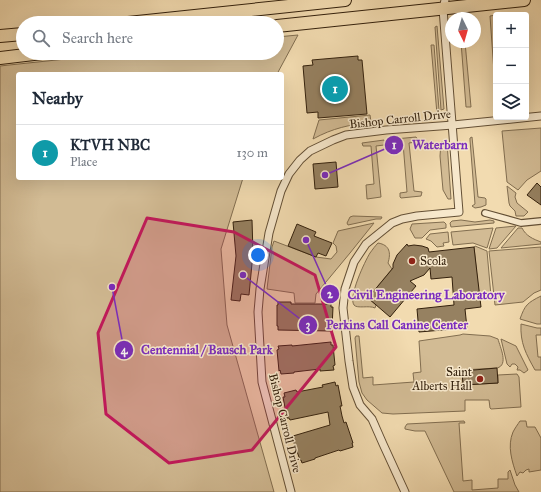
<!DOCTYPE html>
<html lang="en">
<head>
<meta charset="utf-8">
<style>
  :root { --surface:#fff; --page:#f2f2f3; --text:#1f2937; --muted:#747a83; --line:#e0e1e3; --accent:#8f2418 }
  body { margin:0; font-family:"IM FELL Great Primer",serif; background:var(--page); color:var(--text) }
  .controls { position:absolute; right:12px; top:12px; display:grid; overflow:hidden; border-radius:4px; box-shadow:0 4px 16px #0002 }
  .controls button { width:36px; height:36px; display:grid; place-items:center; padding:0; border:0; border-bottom:1px solid var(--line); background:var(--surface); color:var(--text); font:20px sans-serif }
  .compass { position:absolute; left:445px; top:12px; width:36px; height:36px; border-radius:50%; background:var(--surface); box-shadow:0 4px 16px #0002; rotate:175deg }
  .you { position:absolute; left:258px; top:255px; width:14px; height:14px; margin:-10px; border:3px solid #fff; border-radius:50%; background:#1a73e8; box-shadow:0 0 0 6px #1a73e833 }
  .badge { display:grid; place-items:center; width:26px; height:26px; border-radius:50%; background:var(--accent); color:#fff; font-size:13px; font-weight:700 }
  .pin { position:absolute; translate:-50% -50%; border:2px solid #fff; box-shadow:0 1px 4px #0006 }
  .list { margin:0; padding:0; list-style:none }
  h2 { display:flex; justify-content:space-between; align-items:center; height:52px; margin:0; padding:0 16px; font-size:17px }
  h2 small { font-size:13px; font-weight:400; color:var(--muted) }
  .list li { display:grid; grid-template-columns:26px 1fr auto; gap:12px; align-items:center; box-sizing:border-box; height:56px; padding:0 16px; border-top:1px solid var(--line) }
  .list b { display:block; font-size:15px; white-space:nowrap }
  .list p { margin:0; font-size:13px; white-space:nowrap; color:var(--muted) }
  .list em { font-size:13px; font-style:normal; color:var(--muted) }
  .icon { flex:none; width:22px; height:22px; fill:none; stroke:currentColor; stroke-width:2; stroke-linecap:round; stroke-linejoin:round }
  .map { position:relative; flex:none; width:541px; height:492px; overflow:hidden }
  .search { position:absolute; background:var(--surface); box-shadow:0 4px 16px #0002; left:16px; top:16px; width:268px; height:44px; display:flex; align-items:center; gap:10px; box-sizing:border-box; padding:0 14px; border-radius:22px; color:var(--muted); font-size:15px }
  .panel { position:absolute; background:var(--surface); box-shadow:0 4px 16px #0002; left:16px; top:72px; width:268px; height:108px; border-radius:4px }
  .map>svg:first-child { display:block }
</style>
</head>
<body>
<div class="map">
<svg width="541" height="492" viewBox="0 0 541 492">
  <rect width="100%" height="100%" fill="#f2dbb0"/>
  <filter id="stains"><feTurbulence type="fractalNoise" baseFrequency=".005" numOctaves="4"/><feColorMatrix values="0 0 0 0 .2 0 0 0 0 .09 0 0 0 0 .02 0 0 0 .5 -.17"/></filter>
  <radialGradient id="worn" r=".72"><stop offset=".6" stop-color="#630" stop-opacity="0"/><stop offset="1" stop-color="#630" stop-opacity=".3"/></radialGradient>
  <!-- green -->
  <g fill="#d2bb94" stroke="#826e50">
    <polygon points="496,15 496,100 490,16"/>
    <polygon points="437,26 444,109 441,110 435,27"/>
    <polygon points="298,35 277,74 18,74 18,178 243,178 221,249 227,325 274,492 0,492 0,66 122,53 277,53 277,37"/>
    <polygon points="461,42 465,42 471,107 466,107"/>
    <polygon points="431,45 434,45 439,110 437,114"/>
    <path d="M370,115L371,122C349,125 333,128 313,139L319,120Z"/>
    <polygon points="541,128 541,171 527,180 518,190 507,182 502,131"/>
    <polygon points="416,137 418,140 416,142 409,143 414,191 422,192 421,196 401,198 400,197 400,193 407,192 403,143 396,143 395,141 395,139"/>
    <polygon points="472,137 478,197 485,198 486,199 486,205 481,207 475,208 472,206 475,204 470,140 470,138"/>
    <polygon points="384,140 385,143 384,145 376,146 381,197 367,199 366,185 374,184 371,146 363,146 362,143"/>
    <polygon points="441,142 447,142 451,199 448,199 443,190 440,156"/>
    <polygon points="507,186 516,193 515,197 517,203 528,212 524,216 516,216 515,211 510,206 509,203"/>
    <polygon points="353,216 382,217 381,219 376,219 348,225 347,223 350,217"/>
    <polygon points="461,220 475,222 490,220 494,221 494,223 451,227 450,223 452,221"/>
    <polygon points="444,222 446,224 446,228 430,230 422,238 415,238 410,229 412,224"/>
    <polygon points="374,223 350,253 316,294 315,303 295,303 294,293 267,289 272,247 274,241 316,257 331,259 337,252 336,246 333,243 338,231"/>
    <polygon points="516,226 497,248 489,249 496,228"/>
    <polygon points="493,228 487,248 473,243 453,245 451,232"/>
    <path d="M518,228H522C526,236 533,239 541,242V244L501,248Z"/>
    <polygon points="448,232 449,242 443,243 444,246 437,247 431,241 426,239 430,234"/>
    <path d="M378,243C390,245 391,253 388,263L392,269L368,298L376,305L375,308C369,305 357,309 354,305C348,297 365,261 370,253C373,249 375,246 378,243Z"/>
    <polygon points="475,246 487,251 491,296 479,297 474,247"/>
    <polygon points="541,247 541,290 534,293 523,302 495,305 489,251"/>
    <path d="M541,296V324H537L520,319C525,305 527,303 541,296Z"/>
    <path d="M521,324L537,328H541V335H536L538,357H541V370H535C526,354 520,343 521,324Z"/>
    <path d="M463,334L490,336L498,339C500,347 509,365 497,368L462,370L463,385L498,383V375L517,374L519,377L521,407L491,409L490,408L489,400H465V411L393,414L382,413L367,400L362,393L359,382L355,338L356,336H359L363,378L373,377V385L414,382L413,373L421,372L419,341L460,335Z"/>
    <polygon points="501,339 516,346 528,370 524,373 520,370 517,370 518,367 515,364 512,364 510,367 507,364"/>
    <polygon points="464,421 465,423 459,423 463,481 472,480 472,490 498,488 498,479 508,479 508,472 510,470 515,485 519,492 454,492 425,431 415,431 405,429 405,427 407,424"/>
    <path d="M520,421H526L527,427H535L541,438V470L529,472V469L526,470L523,473L520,472L517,476C512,462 507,446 513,432C515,428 518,424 520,421Z"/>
  </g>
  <!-- building -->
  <g fill="#968161" stroke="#33200c">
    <polygon points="358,56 358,60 362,60 367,114 318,118 318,112 307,113 303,66 313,65 312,60"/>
    <polygon points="336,162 338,187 315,189 313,164"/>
    <polygon points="537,183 541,187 541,205 527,195"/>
    <polygon points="252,220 253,253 249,295 241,294 240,301 231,300 236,256 233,222"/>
    <polygon points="297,224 316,232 314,236 332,243 326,256 318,253 316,257 288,246"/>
    <polygon points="407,244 408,246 414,245 422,246 428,248 429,252 474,247 481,307 465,309 467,328 419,332 417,309 454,305 452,277 431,279 430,268 424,275 410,281 416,286 390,317 368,298 393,268 393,264 397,255"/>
    <polygon points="278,302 291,302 291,304 331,304 331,307 333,307 332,328 331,328 330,331 278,330 278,326 277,326 277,305 278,305"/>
    <polygon points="331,342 331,345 333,345 335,365 333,366 334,370 320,371 320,369 294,372 294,373 281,374 280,370 279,371 277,350 279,349 278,346 292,345 292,346"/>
    <polygon points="497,368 498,383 463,385 462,371"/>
    <polygon points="335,382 336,386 338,385 342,406 340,406 342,416 344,423 346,422 353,443 352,443 353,447 340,451 339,450 315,458 315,459 302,463 301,460 300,460 293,440 295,440 293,436 330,425 328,412 290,420 289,418 287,418 283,397 285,397 284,393 296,390 297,392 323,387 322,385"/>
  </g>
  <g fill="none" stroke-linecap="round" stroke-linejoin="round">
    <!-- pedestrian casing -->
    <g stroke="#634f35" stroke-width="8">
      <polyline id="pedestrian" points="485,213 521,223 541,221"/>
    </g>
    <!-- minor casing -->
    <g stroke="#634f35" stroke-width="9">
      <g id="minor">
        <polyline points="291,492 262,382 258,312 260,289 269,233 281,191 289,174 300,160 310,151 333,140 346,135 386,130 453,125 541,116"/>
        <polyline points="405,492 383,444 372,419 360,405 353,387 349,361 343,308 345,289 354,262 366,244 392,223 402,219 417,216 459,212 443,9 445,0"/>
      </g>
    </g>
    <!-- trunk casing -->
    <g stroke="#33200c" stroke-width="14">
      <g id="trunk">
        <polyline points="128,23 345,0"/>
        <polyline points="277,26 524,0"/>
        <polyline points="0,36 23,34"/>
        <polyline points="0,58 42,53"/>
      </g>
    </g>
    <!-- pedestrian -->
    <use href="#pedestrian" stroke="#f7e8cc" stroke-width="5.5"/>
    <!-- minor -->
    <use href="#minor" stroke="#f7e8cc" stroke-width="7"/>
    <!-- trunk -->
    <use href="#trunk" stroke="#f2dbb0" stroke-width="12"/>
  </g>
  <!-- marked area -->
  <path fill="#c2185b" fill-opacity="0.2" stroke="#c2185b" stroke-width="3" stroke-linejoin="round" d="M147,218L234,232L315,275L336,347L252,450L169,463L106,414L98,333Z"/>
  <!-- markers -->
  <g fill="#8f2418" stroke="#f7e8cc" stroke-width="1.5">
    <circle cx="412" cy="261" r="4"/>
    <circle cx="480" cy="379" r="4"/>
  </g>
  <g text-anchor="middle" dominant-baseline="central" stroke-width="3" stroke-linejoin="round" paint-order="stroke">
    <!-- street labels -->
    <g font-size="12" fill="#33200c" stroke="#f7e8cc">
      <text transform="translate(400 119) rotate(-6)">Bishop Carroll Drive</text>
      <text transform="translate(285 423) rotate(76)">Bishop Carroll Drive</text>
    </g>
    <!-- poi labels -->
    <g font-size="12" fill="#33200c" stroke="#f7e8cc" text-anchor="start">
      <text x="420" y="261">Scola</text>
      <text x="472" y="372" text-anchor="end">Saint<tspan x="472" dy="14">Alberts Hall</tspan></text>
    </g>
  </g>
  <!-- callouts -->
  <path fill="none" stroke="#7b2cbf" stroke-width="1.5" d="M325 175L394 145M306 240L330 294M243 275L308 325M112 287L124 350"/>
  <g fill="#7b2cbf" stroke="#f7e8cc" stroke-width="1.5">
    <circle cx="325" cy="175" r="4"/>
    <circle cx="306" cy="240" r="4"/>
    <circle cx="243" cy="275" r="4"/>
    <circle cx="112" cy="287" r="4"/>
    <circle cx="394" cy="145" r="10"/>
    <circle cx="330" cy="294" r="10"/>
    <circle cx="308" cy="325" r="10"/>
    <circle cx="124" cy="350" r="10"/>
  </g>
  <g font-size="12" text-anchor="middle" font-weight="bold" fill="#fff">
    <text x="394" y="149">1</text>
    <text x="330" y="298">2</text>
    <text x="308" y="329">3</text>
    <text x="124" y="354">4</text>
  </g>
  <g font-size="13" text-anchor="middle" font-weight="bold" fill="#7b2cbf" stroke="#f7e8cc" stroke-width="3" stroke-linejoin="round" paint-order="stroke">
    <text x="440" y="149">Waterbarn</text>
    <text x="426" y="299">Civil Engineering Laboratory</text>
    <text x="397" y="329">Perkins Call Canine Center</text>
    <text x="207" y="354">Centennial / Bausch Park</text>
  </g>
  <rect width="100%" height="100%" filter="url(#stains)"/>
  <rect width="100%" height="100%" fill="url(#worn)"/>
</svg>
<div class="controls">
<button>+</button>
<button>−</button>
<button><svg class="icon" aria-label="layers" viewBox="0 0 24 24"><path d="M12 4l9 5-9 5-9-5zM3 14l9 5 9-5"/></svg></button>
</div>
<svg class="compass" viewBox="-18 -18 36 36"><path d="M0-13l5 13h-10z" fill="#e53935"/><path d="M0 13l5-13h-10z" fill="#747a83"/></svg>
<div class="you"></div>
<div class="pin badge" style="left:335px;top:89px;background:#0f9aa8">1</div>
<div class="search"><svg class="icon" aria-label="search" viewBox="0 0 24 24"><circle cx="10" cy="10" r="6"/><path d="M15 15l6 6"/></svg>Search here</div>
<section class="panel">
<h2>Nearby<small></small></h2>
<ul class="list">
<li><span class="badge" style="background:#0f9aa8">1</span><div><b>KTVH NBC</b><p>Place</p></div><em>130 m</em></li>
</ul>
</section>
</div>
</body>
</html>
